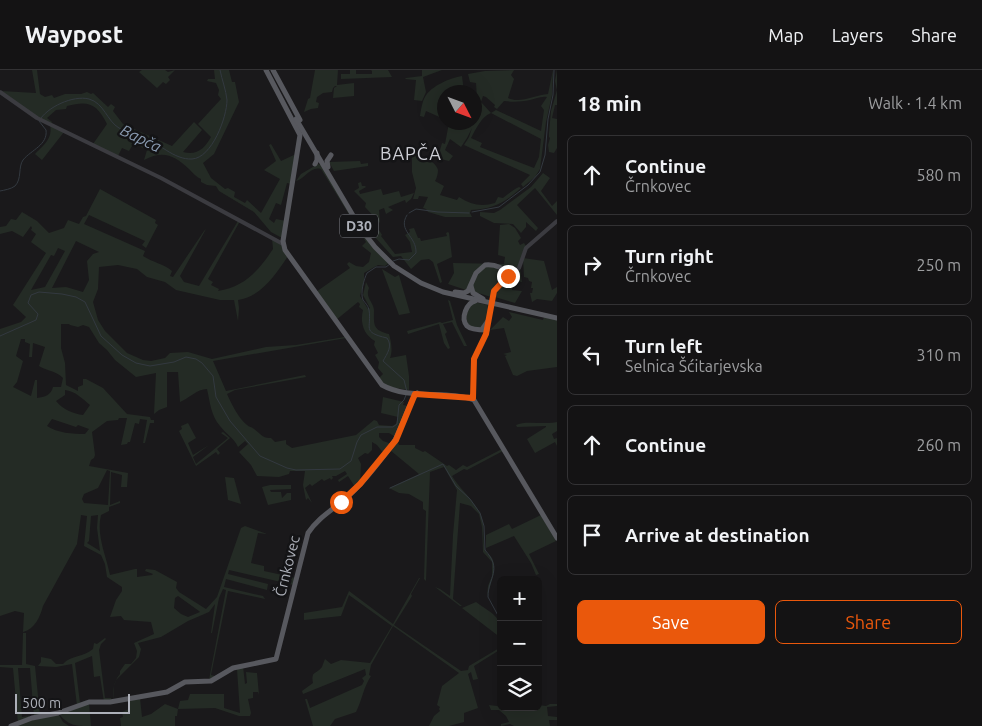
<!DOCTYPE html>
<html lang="en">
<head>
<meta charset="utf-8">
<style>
  :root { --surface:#141314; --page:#212022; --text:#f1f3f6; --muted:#9d9ea0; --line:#333234; --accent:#ea580c }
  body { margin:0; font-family:Ubuntu,sans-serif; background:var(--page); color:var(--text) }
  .controls { position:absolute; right:15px; bottom:15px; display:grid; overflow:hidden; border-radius:8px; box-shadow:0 5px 20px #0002 }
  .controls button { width:45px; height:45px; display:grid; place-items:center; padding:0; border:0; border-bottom:1px solid var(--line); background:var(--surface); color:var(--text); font:25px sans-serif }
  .compass { position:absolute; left:437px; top:15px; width:45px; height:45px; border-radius:50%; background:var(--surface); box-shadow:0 5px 20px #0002; rotate:132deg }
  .scale { position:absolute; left:15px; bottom:12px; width:115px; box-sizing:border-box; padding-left:5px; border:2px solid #adb0b9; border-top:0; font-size:14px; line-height:18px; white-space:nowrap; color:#adb0b9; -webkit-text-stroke:4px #141416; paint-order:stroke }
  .stop { position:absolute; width:15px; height:15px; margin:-11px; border:4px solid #ea580c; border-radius:50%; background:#fff }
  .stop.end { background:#ea580c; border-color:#fff; box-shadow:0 1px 5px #0008 }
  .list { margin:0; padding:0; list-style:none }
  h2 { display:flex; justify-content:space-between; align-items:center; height:65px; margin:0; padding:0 20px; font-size:21px }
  h2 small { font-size:16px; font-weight:400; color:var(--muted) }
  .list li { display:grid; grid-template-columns:32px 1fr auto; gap:15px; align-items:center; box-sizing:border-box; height:80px; margin:0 10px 10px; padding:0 10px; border:1px solid var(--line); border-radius:8px }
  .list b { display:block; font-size:19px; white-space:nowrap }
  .list p { margin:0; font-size:16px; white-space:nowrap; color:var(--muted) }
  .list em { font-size:16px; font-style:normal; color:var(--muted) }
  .actions { display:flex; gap:10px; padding:15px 20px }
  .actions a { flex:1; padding:11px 0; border:1px solid var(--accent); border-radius:8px; text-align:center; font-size:18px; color:var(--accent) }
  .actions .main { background:var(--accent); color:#fff }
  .icon { flex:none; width:28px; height:28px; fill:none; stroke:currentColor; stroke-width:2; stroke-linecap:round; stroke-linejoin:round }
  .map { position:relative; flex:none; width:557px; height:656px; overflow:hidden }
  header { display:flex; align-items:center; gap:30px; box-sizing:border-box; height:70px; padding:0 25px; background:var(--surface); border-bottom:1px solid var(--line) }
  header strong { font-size:24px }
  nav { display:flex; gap:28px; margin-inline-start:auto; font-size:18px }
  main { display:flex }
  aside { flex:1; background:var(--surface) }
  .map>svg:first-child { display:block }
</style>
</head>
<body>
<header>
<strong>Waypost</strong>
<nav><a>Map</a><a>Layers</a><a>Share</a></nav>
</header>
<main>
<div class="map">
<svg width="557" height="656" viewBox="0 0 557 656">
  <rect width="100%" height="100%" fill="#1a191b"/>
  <!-- green -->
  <g fill="#242b25" fill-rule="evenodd">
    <path d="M32,0H37L40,24L45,27L52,25L54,28L65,24H81L87,22L91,24L93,23L108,37L111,34L115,37L113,41L123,54L172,76L194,52L202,60L183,82C197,86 205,78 211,67L198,54L221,29L218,25L219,20L216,13L207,11L208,9H215L214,0H229L232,12H235L239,32L214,84L203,93L211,108L225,119L228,118L235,122L234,127L245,133L247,130L261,143L280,109L264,100L276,91L269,75L271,74L281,91L296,84L291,114L287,113L281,135L276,133L269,149L274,153L276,149L286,151L282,168L271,162L254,142L219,121L216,116L207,115L201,112V109C196,107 193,103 189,99C174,85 163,80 144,90L147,80L139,76L141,72L135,71L129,81L122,78L118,86L93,74L107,54C97,34 89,30 67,36L66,39L56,40L47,48L52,52L51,54L38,47L1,21L36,23Z"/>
    <polygon points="142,0 165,0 168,2 175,0 168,7 170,10 166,14 163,12 157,18 139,2"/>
    <polygon points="315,0 338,0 337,15 354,13 354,26 333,28 334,18 337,16 335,16 333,18 332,22 323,23 317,27 316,32 319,33 318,38 311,39 304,42 308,29 310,28"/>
    <polygon points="350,0 356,0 356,4 372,4 372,1 371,0 388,0 392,7 341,9 341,4 350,4"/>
    <polygon points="422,0 442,0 423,7 426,22 422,31 414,30 416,10 405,9 406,8 422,6"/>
    <path d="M514,0L511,5L514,9L508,28C520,34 535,25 548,24L553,0L552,25L546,52L540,99L535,107L523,117L521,114L530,105L464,75L469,67L472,58L467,68L461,77L450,69L445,80L453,86L449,91L432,87L433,81L440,80L442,73L445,74L449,53L474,52L475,30L477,29L476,13L470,12L468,4L485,1ZM483,26L486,27L495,35L494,37L497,39L504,31C512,32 521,32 530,30C536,29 540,26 547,27L541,36L544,40L541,61L496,40L491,43L481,32ZM491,43L541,69L539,87L534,98L480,77L482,73L471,68C476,59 481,47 491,43Z"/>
    <polygon points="557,0 557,35 555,35 552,48 557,49 557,78 554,83 549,82 548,75 550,68 549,67 549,63 551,41 557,20 555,11"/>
    <path d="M462,6L464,22H444V49L426,41L424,47L420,46C421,40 422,32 425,27C431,16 450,8 462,6Z"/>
    <path d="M50,55L64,62L42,90L35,84C44,75 53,68 50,55Z"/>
    <path d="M412,84C420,85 436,91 438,100C438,103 437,108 435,111L444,116L440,125L457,130L459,127C471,135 482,137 495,133L498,127L503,128C508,124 514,119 519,117L521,118C504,133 494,139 471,140L470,143L472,147H445L428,142L426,139L423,138L428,127L419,126L418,129H413L416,118L412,102Z"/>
    <polygon points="360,91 361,94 368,93 368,96 334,101 329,92"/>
    <path d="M318,94L321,95L360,160L389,193L385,196L378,195L364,203V213L360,226L368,239L370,238L363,225L366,212L369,218C365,228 373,231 374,240C374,254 372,260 389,264C391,271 393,281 390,288L406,285L409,306V320L389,317L378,309L383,304L378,298L379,292L375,285L378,283L374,275L375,271C363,264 360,252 363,240L359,237L360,234L358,232L336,250L316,222L350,198L347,194L349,192L356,196L363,197L369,192L371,183L362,176L366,172L321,99C310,96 305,109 296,111L301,104Z"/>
    <polygon points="543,103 550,108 541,121 552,136 557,131 557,145 535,118 517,135 538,158 536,161 526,152 526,157 521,163 513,154 494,153 480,146 480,142 494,143 500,140 531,117"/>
    <polygon points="361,112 362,116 365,116 366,117 359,121 360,124 381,119 383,125 399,121 401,127 414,123 411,129 406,133 405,130 388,137 393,140 386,144 384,138 379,140 380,153 365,137 366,133 354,121 359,118 358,113"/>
    <path d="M100,119L156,150L155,153L158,155L146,178L142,175L145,171L89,145L84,154L145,181L143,186C152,192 164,194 172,201L170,206L173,207L204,161L206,159L180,206L184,212L199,216L238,151H240L208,209L213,212L211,215L219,219L218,221C245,217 259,200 273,179L272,168L280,173L288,186C276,204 261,227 238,230L239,238L238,251L234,230H220L176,220L165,212L147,207L137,199L118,195L99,197L98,219L93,232L98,250L105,261L127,283L143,290L151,291L165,288L170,283L188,282L212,289L266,277L296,275L345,267L346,268L213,291L226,321L305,305L306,307L235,320L227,324C231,333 239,349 247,355C249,357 252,357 254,359C260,363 263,369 271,368L275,372L286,370V374L292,378L356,365L374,350L377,351L379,355L392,356L396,354L398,347L381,343L383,327L404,332L403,335L409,336L397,368L389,363H379V367L383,371L392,374L384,384L377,375L372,372V380L368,384L365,383L358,388L361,394L360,412L355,417L348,406L339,412L338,410L347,404L345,401L336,406H332L333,408L331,410L330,408L324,411L322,409L312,416L310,414L305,418L312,433L308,428L306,430L303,415L305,401H290L289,404L279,407L257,406L251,395L239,382L248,374L245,371L238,377C234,368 226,364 220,356C211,346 210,332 207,319C197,319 188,329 180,332L178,302H167V337L159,340L154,344L156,303L136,307L115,290L107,280L99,273L89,257L83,255L78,257L70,255L69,254H61V278L65,293L66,315L78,321V317L83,315V309H86L103,318L127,344L150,347L151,350H154V353H150L145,373H143L147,350L140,349L139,354L135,353L130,372H128L127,374L121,375L127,348H119L118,350L107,351L92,362L95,385L94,388L91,390L89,396L128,403L127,417H121L122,405L111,402L110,435L120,431V433L109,437V441L101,445C96,465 106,485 110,505L135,499H137V507L152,505L153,504L145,501L146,499L155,500L177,512L176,518L179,522L206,539L217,527L241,458L245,456L267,464L258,463L251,493L264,496V501L296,508L294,515L229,500L228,504L268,514L267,520L226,509L224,517L263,526L265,529L228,521L211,605L215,606L209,610L226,520L223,519L219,528L212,563H211L215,534L209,542L188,551L161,567L138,573L141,579L139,587L116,610L114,616L113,631C113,620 113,612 120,604V601L125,594H131L136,588L137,581L134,573L154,564L151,552L124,550L121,546L110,547L116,530L122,521V517L107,507L105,494L101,485L84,476L87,446L81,445L77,474L43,536C40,547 35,559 23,562L24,543L15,541L0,546V259L21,252L26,247L13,235L46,183L31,172L36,164L31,160L32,158L31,156L23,167L12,161L0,164V157L6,156L11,149L16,150L22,142L37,151L49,163L64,158L68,150L79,154L83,147L86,146ZM76,171L99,182L93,184L87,191L89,210L83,222L66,217L52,218ZM58,178L65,181L45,217L31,220L51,185L54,186ZM21,269H25V272L30,274L29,287H32L33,273L45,277L39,296C47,301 57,301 63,308L61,317H53C51,325 45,327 37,328V310H35L31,326L13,317L17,312L23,291L16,286ZM65,320C75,321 83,329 90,335L83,345C74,344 62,339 56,331L65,325ZM52,349L76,357L78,355L89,359L85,364C73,364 57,363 47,356ZM107,400L110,401L108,435L84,433L82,429L84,424L98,418ZM98,445L97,458L100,481L87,473L89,471L91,446ZM178,526L199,541L200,542L188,547L181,544L174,538L175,528Z"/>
    <path d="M509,154L515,158L521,168L518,171L520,175L524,173L526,176C519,186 523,201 508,202L500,197L483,195L466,220L448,214L454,203L453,193L504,194L505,187L498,185L500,155Z"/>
    <polygon points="414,158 418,168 420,168 421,171 447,166 446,163 448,162 449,163 452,187 437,194 442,212 440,213 433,192 429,189 421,190 411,199 401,186 393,187 374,166 379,160 382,165 381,166 395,184 412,182 410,172 405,165 410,162 409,159"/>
    <polygon points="523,188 544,191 552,220 557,217 557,223 552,231 537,229 532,232 530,223 532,223 533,218 531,218 532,212 529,211 528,208 524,207"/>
    <polygon points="484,197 495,197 504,205 504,209 494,219 491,227 475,222 472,217 475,206"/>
    <polygon points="382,199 395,207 399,205 410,243 399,245"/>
    <polygon points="520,199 522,212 513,211 512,220 522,221 515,233 495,227 499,218"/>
    <polygon points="448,230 450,231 457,255 467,276 464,276 452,252 443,254 447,262 445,264 450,278 448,279 444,273 439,254 408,264 407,261 440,252 442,253 453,250"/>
    <path d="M474,232L488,235L486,253L482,258H475L468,255C465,245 467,240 474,232Z"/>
    <polygon points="509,242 543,250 544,247 557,250 557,297 527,301 517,306 513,305 505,286 507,285 503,284 511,282 504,258 490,260 503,247 509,251 512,247"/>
    <path d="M557,352V361L552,364L554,369L557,368V376L555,372L535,383L527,369L546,357V356L517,357L516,355C525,350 545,355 557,352Z"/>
    <polygon points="188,353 196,368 188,373 193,385 209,375 193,387 196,394 228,368 221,363 223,362 230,368 217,379 220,383 218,385 216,382 196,396 179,361 182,359 181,356"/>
    <path d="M397,371L399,375H415V378L423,382L425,381L447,396L449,395L456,400L463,395L467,397L502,379L503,381L467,400L464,399L452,406C461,421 476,431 482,448C485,459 482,469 485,479C486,484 490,484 492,488C498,499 490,515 487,526L488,516L492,506V492L483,482L482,457L479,444L471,436L460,433L453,529L462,536H460L435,517L440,519L450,526L453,465L457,420L444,397L430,402L426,511L424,509L426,441L423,439V432L409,424L399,423L389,418L419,404L390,380Z"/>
    <polygon points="225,407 234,408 241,434 228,430"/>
    <polygon points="270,415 291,415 291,419 270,420 271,422 281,422 282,428 287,423 291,423 291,430 268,435 262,417"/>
    <polygon points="541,445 556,471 529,484 539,504 536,505 531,493 514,466 486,478 486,465 509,454 512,459"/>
    <path d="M419,508H420L411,524L412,526L394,555L461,601L468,600L469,596L501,577V579L474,596L478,609L473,610L471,602L468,604L478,638L464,643V652L449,656H429L434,646L440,641L439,639L440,637L437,635L442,616L459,603L393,556L371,595L369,605L371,606C364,616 362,630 356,642L335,649L330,656H313L305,629H307L310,638L362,615L364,611L362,608L366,605L365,599L303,624L302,621L313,613C311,600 316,605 322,597C323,594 324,591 325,589L331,594L341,590L370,593L392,556L349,525L341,546L304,550V543L342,537L349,521L393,554Z"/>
    <path d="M476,532C493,545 501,544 501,568L462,538Z"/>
    <polygon points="23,563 26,563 26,594 35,596 40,646 34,647 30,598 18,598 22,647 29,646 29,648 18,653 13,598 0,597 0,595 22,595"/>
    <path d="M105,568L106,569L101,574L99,580L105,628H111L112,631L104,632L100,606L94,607L92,586L75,593L80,633L87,630L77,636L72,594L56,597L38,596L41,592V587L51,589L56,594H63C71,585 84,587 93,579L94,573L97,574Z"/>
    <polygon points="243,596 245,614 247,613 246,602 257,603 259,625 258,622 253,622 253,628 248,629 251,643 250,646 239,646 215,638 178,639 177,646 175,646 175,656 121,656 120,648 123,647 122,642 129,639 129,630 140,628 142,647 151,644 165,634 178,639 180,631 188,630 190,624 224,624 224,638 240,643 237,599"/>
    <path d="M89,633L91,656C76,656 69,656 60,645Z"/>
    <polygon points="550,634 557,634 557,636 547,637 548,646 557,647 557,650 549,650 550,656 514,656 510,654 501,656 501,654 509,652 506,646 499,640 491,640 489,635 505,637 538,637 538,635 546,636"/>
    <polygon points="59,645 63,652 69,656 14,656 28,650"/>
  </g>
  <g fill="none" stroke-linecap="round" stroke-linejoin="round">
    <!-- stream -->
    <g stroke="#333940" stroke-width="1">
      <path d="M0,121C5,120 11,119 15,116C22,109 18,97 23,90C31,80 48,75 46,60L39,51C47,37 73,25 89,29C104,33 107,51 119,58C127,62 136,64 144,67C159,73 174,90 192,89C212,88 227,47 227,30C226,20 222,10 220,0"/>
      <polyline points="472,142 499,137 528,115 540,102 545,85 548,49 553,25 554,0"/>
      <polyline points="409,143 416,139 438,142 469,143"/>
      <path d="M393,191L399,189L409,190L416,183C417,166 397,161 407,145"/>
      <path d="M390,194L386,197H376L367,203C364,209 360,223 363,230C365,233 368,235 369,240C372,258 361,262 387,268C393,276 387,284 383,291L404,310L407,322"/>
      <polyline points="0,266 36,250 38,244 28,233 31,225 39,222 62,224 76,227 85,232 101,266 122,285 136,293 150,296 174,292 186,287 196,289 202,293 213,306 216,327 230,351 260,386 287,398 296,400 340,399 351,391 357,372 361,365 377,357 393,357 397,354 399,335 404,330 406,325"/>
      <path d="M390,418L443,394L456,416L470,429L480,443L484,456L485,480C503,500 488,507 488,527L501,551"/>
    </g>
    <!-- minor -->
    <g stroke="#3b3b40" stroke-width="4">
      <polyline points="0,22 37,48 161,108 283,174"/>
      <polyline points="494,222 498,215 519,198 526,178 557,151"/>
      <polyline points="473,328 473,291 486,264 490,237"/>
    </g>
    <!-- major -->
    <g stroke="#57585e" stroke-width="5">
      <path d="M266,0L300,65L283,171L285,180L382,315C408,330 448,320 474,330L557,468"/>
      <polyline points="273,0 300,50"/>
      <polyline points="296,49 361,159 375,177 394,196 421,213 443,222 557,248"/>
      <polyline points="315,94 317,90 317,83"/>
      <polyline points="328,97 327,91 331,85"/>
      <polyline points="471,216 473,223 483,229"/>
      <path d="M455,222L464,223L468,221L476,203L485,195C495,194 506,198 508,207"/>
      <path d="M475,231C467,233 460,248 467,256C471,260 482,260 487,260"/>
      <polyline points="483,258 488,251"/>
      <path d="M11,656L32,648L58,643L89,632H110L167,622L185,612L211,611L233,598L276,589L308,463C318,448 331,441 344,430C362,415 378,394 392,375C400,364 411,327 417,323"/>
    </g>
    <!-- minor-bridge -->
    <polyline stroke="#3b3b40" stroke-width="4" points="490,237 494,222"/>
  </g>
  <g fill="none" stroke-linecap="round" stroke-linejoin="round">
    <!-- route -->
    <polyline stroke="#ea580c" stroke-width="6" points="341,432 360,414 396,370 415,324 473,328 474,289 486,264 494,221 508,206"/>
  </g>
  <g text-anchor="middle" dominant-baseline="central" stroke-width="5" stroke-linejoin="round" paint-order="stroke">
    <!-- shield labels -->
    <rect fill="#141416" stroke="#7f8188" stroke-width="1" x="340" y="144.5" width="38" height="23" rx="4"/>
    <g font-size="14" font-weight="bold" fill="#adb0b9">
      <text x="359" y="156">D30</text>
    </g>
    <!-- street labels -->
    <g font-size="15" fill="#adb0b9" stroke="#141416">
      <text transform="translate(287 496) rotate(-76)">Črnkovec</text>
    </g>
    <!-- water labels -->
    <g font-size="16" font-style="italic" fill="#899ab0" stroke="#141416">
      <text transform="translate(141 68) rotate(26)">Bapča</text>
    </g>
    <!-- quarter labels -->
    <g font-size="18" letter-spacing="1" fill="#cecfd6" stroke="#141416">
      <text x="411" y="83">BAPČA</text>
    </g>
  </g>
</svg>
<div class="controls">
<button>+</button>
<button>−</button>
<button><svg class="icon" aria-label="layers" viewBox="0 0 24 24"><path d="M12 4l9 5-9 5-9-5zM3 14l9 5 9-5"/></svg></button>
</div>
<svg class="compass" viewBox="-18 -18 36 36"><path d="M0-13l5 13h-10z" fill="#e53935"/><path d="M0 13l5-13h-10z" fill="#9d9ea0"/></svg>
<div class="scale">500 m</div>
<div class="stop" style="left:341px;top:432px"></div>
<div class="stop end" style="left:508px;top:206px"></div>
</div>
<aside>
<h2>18 min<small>Walk · 1.4 km</small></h2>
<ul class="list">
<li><svg class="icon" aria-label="ahead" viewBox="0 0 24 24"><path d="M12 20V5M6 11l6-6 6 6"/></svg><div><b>Continue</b><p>Črnkovec</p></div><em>580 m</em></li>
<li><svg class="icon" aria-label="right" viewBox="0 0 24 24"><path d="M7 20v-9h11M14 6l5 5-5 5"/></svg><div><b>Turn right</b><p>Črnkovec</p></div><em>250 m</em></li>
<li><svg class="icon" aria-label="left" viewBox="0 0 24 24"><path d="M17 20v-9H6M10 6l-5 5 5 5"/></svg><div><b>Turn left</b><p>Selnica Šćitarjevska</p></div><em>310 m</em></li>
<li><svg class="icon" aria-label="ahead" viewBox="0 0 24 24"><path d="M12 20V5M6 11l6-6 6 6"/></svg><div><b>Continue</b></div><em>260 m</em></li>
<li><svg class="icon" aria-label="arrive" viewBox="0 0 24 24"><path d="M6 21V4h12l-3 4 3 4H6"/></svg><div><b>Arrive at destination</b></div></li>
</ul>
<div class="actions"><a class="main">Save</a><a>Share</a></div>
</aside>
</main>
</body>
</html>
